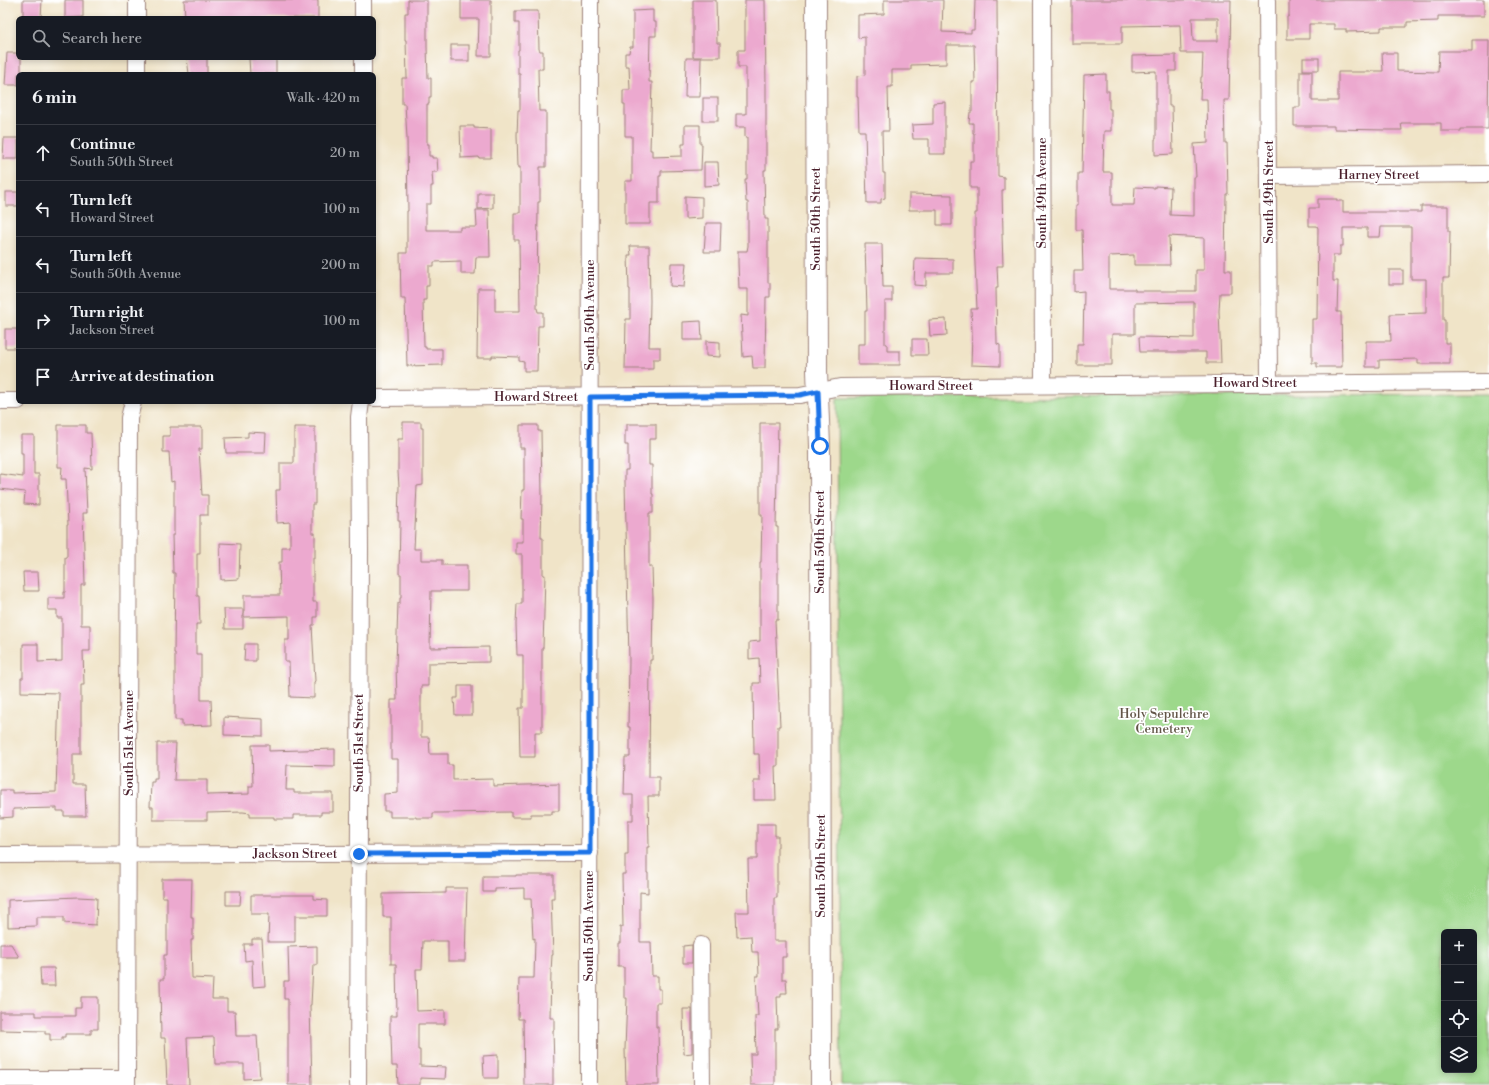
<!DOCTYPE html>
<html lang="en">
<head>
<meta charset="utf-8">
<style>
  :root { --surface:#171b24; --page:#20242c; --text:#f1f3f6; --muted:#9ea1a6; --line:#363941 }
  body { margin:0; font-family:"Libre Bodoni",serif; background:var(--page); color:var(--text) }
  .controls { position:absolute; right:12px; bottom:12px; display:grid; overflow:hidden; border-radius:6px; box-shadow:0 2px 6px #0003 }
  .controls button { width:36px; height:36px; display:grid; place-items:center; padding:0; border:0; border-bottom:1px solid var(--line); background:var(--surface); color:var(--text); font:20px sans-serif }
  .stop { position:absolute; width:12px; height:12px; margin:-9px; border:3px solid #1a73e8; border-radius:50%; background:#fff }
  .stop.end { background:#1a73e8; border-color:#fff; box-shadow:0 1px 4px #0008 }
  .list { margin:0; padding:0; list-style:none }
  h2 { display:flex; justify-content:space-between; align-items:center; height:52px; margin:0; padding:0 16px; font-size:17px }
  h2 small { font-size:13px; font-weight:400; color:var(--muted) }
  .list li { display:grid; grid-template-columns:26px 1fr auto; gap:12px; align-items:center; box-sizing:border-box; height:56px; padding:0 16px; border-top:1px solid var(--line) }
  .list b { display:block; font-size:15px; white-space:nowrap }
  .list p { margin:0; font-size:13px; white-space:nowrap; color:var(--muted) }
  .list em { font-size:13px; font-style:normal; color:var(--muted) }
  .icon { flex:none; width:22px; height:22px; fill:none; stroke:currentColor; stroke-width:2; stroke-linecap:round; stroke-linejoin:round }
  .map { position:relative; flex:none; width:1489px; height:1085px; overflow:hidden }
  .search { position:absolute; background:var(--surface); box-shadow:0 2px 6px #0003; left:16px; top:16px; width:360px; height:44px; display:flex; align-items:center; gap:10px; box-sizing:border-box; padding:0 14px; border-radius:6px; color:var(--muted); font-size:15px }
  .panel { position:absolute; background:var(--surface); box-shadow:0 2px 6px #0003; left:16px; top:72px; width:360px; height:332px; border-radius:6px }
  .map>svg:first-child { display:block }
</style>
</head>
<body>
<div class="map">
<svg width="1489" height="1085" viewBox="0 0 1489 1085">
  <rect width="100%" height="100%" fill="#fff"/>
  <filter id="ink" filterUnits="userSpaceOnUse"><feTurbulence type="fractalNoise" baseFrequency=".025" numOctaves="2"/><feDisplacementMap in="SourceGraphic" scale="8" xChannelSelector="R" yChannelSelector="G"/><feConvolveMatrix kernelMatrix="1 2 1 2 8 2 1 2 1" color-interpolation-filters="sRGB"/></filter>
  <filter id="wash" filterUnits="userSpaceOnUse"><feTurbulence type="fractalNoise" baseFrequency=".012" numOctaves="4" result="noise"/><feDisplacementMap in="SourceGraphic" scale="16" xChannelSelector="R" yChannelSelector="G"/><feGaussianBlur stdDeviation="0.9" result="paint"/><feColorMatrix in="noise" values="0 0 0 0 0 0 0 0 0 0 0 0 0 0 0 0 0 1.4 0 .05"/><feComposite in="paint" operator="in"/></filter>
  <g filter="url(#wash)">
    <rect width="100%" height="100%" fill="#f0e4c8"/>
    <!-- green -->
    <path fill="#9dd88b" stroke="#747c5b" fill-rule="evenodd" d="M1489,394V1085H841L837,398ZM1444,932H1474V1070H1444Z"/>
    <g id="blocks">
      <!-- building -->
      <g fill="#eca9cf" fill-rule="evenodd">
        <polygon points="23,0 42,0 41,18 23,18"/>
        <polygon points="65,0 83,0 83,17 65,18"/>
        <polygon points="184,0 318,0 318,18 185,18"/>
        <polygon points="408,0 427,0 427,47 428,78 431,78 431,97 429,97 429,104 427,104 427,144 429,144 429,156 432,156 432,158 437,158 438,172 432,172 433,186 431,186 431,204 426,204 426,230 460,230 460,227 477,227 476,210 489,210 490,257 476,257 475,274 461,274 461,261 434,262 434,266 429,266 429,286 426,286 426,300 423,300 424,347 426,347 426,349 442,349 442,365 407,366 405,298 401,298 400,253 407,253 407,211 408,211 407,138 405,104 402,104 402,78 407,78 406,40 405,40 405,13 408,13"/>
        <polygon points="461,0 491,0 491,56 478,56 479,19 461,19"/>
        <polygon points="693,0 716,0 717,43 720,43 720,57 693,57"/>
        <polygon points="745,0 765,0 766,87 766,170 764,170 765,219 768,219 768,283 770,283 770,297 766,297 765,368 753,368 752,356 743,357 741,315 748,316 748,289 739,289 738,263 738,251 747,251 748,246 748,202 746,202 745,179 747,179 747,137 745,137 745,127 736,127 736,114 746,114 746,67 738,67 738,50 745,50"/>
        <polygon points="884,0 943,0 942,32 971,33 971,30 974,30 975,0 997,0 998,176 1004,177 1004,190 1002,190 1003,234 1002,234 1003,266 997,266 998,288 996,288 997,344 1000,345 1000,366 971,365 972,332 971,309 977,309 974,241 975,241 975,213 977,213 977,188 970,188 970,161 974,161 974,133 973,133 973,123 969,123 970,112 972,112 972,82 975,82 974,45 946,45 946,64 911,65 911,70 892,70 892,87 888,87 889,131 882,131 883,173 885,173 885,198 881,199 881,203 867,203 865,131 859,131 858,97 857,97 857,76 865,75 865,37 858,38 858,15 884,14"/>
        <path d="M1072,0H1231L1229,100H1224L1225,143H1227L1228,194H1226L1225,270H1231V293H1220L1219,311L1221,363H1206V352H1140L1139,337L1194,338V302L1135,303V334H1112V365H1077V344H1083L1084,291L1074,292V271H1083L1082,230H1076V205H1078V173H1082L1084,75L1106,74V91H1109V109H1111V131H1104L1103,172H1112V205H1134L1135,187L1155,188V186L1171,187L1170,215L1194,216V177H1196L1194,144L1208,143L1207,99H1200L1201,77H1202L1203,53H1181L1180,25L1122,26V44H1072ZM1192,18H1218V41H1193ZM1169,236L1204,238V270H1196V291H1135V289H1109V256L1134,255V265H1170Z"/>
        <polygon points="1289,0 1484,0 1484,16 1438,16 1438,21 1407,22 1407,27 1381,27 1381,31 1346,32 1346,29 1334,29 1334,24 1309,24 1309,39 1287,39 1287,17 1289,16"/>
        <polygon points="653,10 653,22 656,22 656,36 650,36 649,82 652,82 650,150 652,150 652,157 682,156 682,144 685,144 685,125 700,125 700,144 702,144 701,170 661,171 661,176 659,176 659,203 650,203 650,224 625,224 625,181 632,181 632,136 625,136 625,104 623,104 623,90 630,90 629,66 625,66 625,53 629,53 630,47 633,47 633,11"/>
        <polygon points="515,11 538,11 539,49 540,51 543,51 543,69 538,69 539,111 546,111 546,167 540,167 540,202 538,202 537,308 538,312 543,312 543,326 538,326 537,371 524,371 524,362 519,361 519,357 492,356 492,358 477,358 478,288 495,288 495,311 520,311 519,240 514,240 514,213 520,213 520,167 518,167 517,135 518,110 520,110 520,74 518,74 518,50 519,50 519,23 515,23"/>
        <polygon points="1472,40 1489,40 1488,129 1461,129 1461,131 1441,131 1441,123 1401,123 1402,130 1386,130 1334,129 1334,126 1294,126 1294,107 1300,107 1300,71 1312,71 1312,101 1338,101 1338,72 1371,72 1371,71 1383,71 1382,53 1397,53 1397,71 1438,72 1439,51 1472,51"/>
        <rect x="451" y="45" width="18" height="16"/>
        <polygon points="7,53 18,53 18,58 21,58 21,74 18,74 18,85 5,85"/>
        <polygon points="1176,55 1176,71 1169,71 1169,106 1172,106 1173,154 1155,155 1155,139 1156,139 1156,71 1132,72 1132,56"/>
        <polygon points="187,58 207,58 207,74 189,74"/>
        <polygon points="276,58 276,74 250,74 249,59"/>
        <polygon points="686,58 701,58 700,97 685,97"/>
        <rect x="1303" y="58" width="16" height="12"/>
        <rect x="703" y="98" width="15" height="23"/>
        <polygon points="945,102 945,154 929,154 929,139 913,139 912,125 933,124 933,103"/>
        <polygon points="460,126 474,126 474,128 491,129 491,158 479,158 479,157 461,158"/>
        <polygon points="4,138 18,138 18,159 3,159"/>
        <polygon points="704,162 718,162 719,185 704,186"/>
        <rect x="6" y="192" width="12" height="14"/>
        <polygon points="478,193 493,193 493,208 478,209"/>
        <polygon points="909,194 952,195 952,225 937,225 937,210 909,210"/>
        <polygon points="685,196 702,197 702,218 685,219"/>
        <polygon points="1318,199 1337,199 1337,201 1343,201 1343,212 1421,212 1421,206 1448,206 1448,231 1450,231 1449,278 1443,278 1443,320 1445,320 1445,343 1450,343 1450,364 1418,364 1418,359 1379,360 1379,367 1366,367 1366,341 1391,341 1390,314 1426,313 1426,279 1411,279 1411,227 1381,227 1380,237 1367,237 1367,228 1343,228 1343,246 1340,246 1340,255 1333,255 1333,281 1338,281 1337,312 1341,312 1342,367 1317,367 1317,363 1312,363 1312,319 1317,319 1318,228 1317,226 1309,226 1309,208 1318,208"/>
        <polygon points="706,223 721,223 720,252 704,252"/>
        <polygon points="865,244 882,244 883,287 892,287 892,301 885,301 885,344 887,344 887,351 900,351 900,365 858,365 858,344 865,344 865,311 867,311"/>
        <polygon points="630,246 649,246 650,301 649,347 660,347 660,359 653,359 653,369 625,369 626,319 630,319 630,289 629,289 628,255 631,255"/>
        <polygon points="915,258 953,259 953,273 926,273 926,286 914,285"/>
        <polygon points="671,263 686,263 684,287 670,286"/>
        <rect x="1389" y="270" width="14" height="14"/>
        <polygon points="946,319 947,335 930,336 929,320"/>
        <polygon points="701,321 702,340 683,340 683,322"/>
        <rect x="5" y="329" width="13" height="19"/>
        <polygon points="912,339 927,339 928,355 912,355"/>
        <polygon points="706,341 720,342 720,357 706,356"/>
        <polygon points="403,422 421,422 421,428 423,428 423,485 417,486 414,549 421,549 421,560 442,560 442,565 467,565 467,591 431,591 430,648 489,647 489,662 428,663 428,686 421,686 421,737 429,737 430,754 448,754 448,765 453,765 453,780 493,779 493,786 559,784 559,811 552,811 552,814 531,814 531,817 511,817 511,812 437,813 433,813 433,818 416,818 416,817 390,817 390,811 384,811 384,794 398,793 398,759 391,759 391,700 397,700 396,665 398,603 400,603 400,598 401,598 401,574 399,574 400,521 398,521 399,486 398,472 398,439 403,439"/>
        <polygon points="760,423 778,423 776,527 778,527 778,620 775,620 780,726 778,726 778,766 775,766 776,800 754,800 754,781 760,781 759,754 754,754 753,683 760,683 759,658 749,659 749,642 760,641 760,562 761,562 762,515 760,515"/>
        <polygon points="627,424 656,424 656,439 649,439 649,465 652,465 652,494 653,494 653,513 649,513 649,567 652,567 653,599 652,660 650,660 649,777 659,777 659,796 648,796 649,847 647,847 647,873 648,873 648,893 640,892 640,942 651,942 652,976 658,976 658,989 661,989 661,1003 656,1003 656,1027 658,1027 659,1085 626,1085 625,1049 627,998 624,998 624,967 618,967 618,943 620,943 620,927 623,927 622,874 625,874 625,855 628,855 628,820 633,820 633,795 624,795 625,757 630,757 630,727 628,727 629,660 625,482 625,470 628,470 628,445 625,445 625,431 627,431"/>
        <polygon points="58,425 86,425 86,433 91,433 92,469 85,468 87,513 83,513 85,585 81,585 81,625 90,625 90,651 83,651 84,685 81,685 81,754 73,754 73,784 85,784 86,816 64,816 64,811 57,811 57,808 13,809 13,817 0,818 0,790 12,790 12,793 56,792 59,693 21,692 21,678 23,678 23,644 38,644 38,662 62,661 62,618 57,618 57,610 48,610 48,598 64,598 64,592 65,592 65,557 67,557 67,525 68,525 66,479 61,479 62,467 58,467"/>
        <polygon points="520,425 538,425 538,431 541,431 542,496 541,538 543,538 543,575 545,575 543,648 542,648 542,732 535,732 535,757 520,757 519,708 523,708 523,655 517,655 516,624 517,604 522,604 522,554 516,554 516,542 523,542 523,519 521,519 522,490 524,490 524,448 520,448"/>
        <polygon points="170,427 202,427 202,449 199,449 202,495 208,495 208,515 200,515 200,553 197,553 197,596 199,596 200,624 196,624 196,654 201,654 201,700 211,700 212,725 182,726 182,720 175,720 175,653 174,653 175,573 173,573 172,535 174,535 174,481 171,482 169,452 163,452 163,436 170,436"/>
        <polygon points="294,427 315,427 315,504 312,504 312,533 315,533 315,557 313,557 313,602 317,602 317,617 314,617 314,625 312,625 315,681 314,682 314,698 290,697 289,662 285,662 285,640 289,640 289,616 244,617 244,595 280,595 279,562 282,562 282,547 290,547 290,522 277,523 276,490 280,490 280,463 294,463"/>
        <polygon points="248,432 266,433 265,453 226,453 225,438 248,437"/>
        <polygon points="21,435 34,435 34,474 39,474 39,505 24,504 25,492 0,489 0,474 23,477 23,453 21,453"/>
        <polygon points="220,543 240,544 239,579 221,580"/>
        <polygon points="23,572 38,572 39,591 24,591"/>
        <polygon points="224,609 243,609 243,629 225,629"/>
        <polygon points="245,644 256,644 256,661 244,661"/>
        <polygon points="458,686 472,686 472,715 455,715 454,698 458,698"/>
        <polygon points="224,717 263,719 263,736 224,735"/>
        <polygon points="157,743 176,743 174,780 207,780 207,795 249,794 249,786 253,786 252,745 269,745 269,751 335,749 335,766 287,765 286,790 294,790 294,793 333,793 333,812 321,812 321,815 293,815 293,819 274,819 274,817 250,817 250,813 243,812 207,813 207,820 153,820 153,807 150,807 151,782 154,782 154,779 157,779"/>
        <polygon points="757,824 775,824 775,836 778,836 778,847 777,847 777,898 774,898 774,941 786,941 786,957 782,957 782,979 786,979 787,993 781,993 781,997 777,997 778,1029 775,1029 775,1085 751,1085 750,1054 756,1054 755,1016 758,1016 756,976 759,976 758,952 752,952 751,936 737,937 736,912 749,912 748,859 757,859"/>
        <polygon points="516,875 554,875 554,898 551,898 553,955 552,955 551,972 550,1018 554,1018 554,1030 553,1030 554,1067 553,1067 553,1085 524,1085 523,1019 518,1019 519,978 534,978 535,938 533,939 531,898 524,898 524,888 495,889 495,892 483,892 483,876 516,876"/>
        <polygon points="162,879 192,879 191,917 193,917 193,940 191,940 192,978 213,979 212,999 227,999 227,1011 235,1011 236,1036 257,1036 260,1078 244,1079 244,1064 215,1064 214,1037 187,1038 189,1085 167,1085 165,1038 161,1038 160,979 164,979 164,955 167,955 167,897 162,897"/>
        <polygon points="446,888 467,888 465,961 448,961 448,941 423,941 422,969 416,969 417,1011 445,1010 445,1024 418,1024 418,1050 420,1050 420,1066 446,1067 445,1079 420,1078 420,1085 398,1085 397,1066 392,1066 391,1035 390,1035 390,1016 397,1016 396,964 391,964 391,917 383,917 383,894 446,893"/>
        <polygon points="226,891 241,891 240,905 226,905"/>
        <polygon points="251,895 313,895 313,899 327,900 327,916 295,916 295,942 268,942 269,914 251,914"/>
        <polygon points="78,897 97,898 96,925 64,923 64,917 37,917 37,926 8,927 8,900"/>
        <polygon points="252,939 262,939 265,986 253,987 252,960 245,961 244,944 252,944"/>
        <polygon points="0,944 11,944 19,957 0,957"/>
        <polygon points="692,945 692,963 683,963 683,946"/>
        <polygon points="317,946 317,965 313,965 311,1005 310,1005 312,1085 288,1085 288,999 284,999 284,981 289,981 288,947"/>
        <polygon points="40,968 54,968 55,986 41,986"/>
        <polygon points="81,997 98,997 98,1029 91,1029 91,1034 65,1034 65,1037 62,1037 62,1040 50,1040 50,1034 45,1034 45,1031 0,1030 0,1012 36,1012 36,1016 75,1016 75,1008 81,1008"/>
        <polygon points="683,1009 692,1009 692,1053 684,1054"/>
        <polygon points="498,1055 498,1078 484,1078 483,1056"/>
      </g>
    </g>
  </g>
  <g filter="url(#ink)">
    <use href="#blocks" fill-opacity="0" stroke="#9d827a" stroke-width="1"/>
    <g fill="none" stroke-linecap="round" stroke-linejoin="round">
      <!-- minor casing -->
      <g stroke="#9d827a" stroke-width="18">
        <g id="minor">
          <polyline points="137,0 137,18"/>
          <polyline points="363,0 363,18"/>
          <polyline points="1042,0 1043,385"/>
          <polyline points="1267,0 1269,383"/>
          <polyline points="137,58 137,74"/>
          <polyline points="363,58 363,74"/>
          <polyline points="1269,176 1489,174"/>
          <polyline points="374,398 800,395 840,387 1489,382"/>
          <polyline points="0,401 18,401"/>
          <polyline points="0,855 590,853"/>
          <polyline points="701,945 702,1085"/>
          <polyline points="0,1079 127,1079"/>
          <polyline points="127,1085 129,418 133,402"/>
          <polyline points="358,1085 360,548 359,417 361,402"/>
          <polyline points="589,1085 590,0"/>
        </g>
      </g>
      <!-- major casing -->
      <g stroke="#9d827a" stroke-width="22">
        <polyline id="major" points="816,0 817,371 820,446 821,1085"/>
      </g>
      <!-- minor -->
      <use href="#minor" stroke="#fff" stroke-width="16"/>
      <!-- major -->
      <use href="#major" stroke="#fff" stroke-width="20"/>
    </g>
  </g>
  <g fill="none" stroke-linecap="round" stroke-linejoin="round" filter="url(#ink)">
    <!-- route -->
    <polyline stroke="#1a73e8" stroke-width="5" points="359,854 590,853 590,397 800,395 818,391 820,446"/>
  </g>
  <g text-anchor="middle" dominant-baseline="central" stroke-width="3.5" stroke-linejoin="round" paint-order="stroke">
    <!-- street labels -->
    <g font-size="13" fill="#4a1f2b" stroke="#fff">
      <text x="1379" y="175">Harney Street</text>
      <text transform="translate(1269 192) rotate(-90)">South 49th Street</text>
      <text transform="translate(1042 193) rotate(-90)">South 49th Avenue</text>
      <text transform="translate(816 219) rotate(-90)">South 50th Street</text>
      <text transform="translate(590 315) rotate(-90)">South 50th Avenue</text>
      <text x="1255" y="383">Howard Street</text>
      <text x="931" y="386">Howard Street</text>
      <text x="536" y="397">Howard Street</text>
      <text transform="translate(820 542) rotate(-90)">South 50th Street</text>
      <text transform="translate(129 743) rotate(-90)">South 51st Avenue</text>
      <text transform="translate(359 743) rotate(-90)">South 51st Street</text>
      <text x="295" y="854">Jackson Street</text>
      <text transform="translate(821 866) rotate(-90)">South 50th Street</text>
      <text transform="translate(589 926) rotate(-90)">South 50th Avenue</text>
    </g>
    <!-- park labels -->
    <g font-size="13" fill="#635648" stroke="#fff">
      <text x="1164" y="714">Holy Sepulchre<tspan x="1164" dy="15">Cemetery</tspan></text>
    </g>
  </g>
</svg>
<div class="controls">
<button>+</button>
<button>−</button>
<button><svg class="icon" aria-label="locate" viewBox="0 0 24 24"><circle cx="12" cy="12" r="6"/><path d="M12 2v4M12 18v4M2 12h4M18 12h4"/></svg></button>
<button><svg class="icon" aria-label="layers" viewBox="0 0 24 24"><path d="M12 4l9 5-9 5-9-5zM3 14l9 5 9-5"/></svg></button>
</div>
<div class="stop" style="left:820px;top:446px"></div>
<div class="stop end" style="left:359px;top:854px"></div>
<div class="search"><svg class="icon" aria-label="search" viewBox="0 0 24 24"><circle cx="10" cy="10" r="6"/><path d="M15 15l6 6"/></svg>Search here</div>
<section class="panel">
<h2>6 min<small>Walk · 420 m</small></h2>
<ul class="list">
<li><svg class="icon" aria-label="ahead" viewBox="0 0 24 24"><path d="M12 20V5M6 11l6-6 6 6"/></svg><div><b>Continue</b><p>South 50th Street</p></div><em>20 m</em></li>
<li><svg class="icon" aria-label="left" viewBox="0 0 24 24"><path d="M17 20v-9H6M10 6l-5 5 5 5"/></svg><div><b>Turn left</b><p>Howard Street</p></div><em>100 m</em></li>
<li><svg class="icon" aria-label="left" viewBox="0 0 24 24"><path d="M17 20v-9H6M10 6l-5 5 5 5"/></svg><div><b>Turn left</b><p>South 50th Avenue</p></div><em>200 m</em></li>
<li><svg class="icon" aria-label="right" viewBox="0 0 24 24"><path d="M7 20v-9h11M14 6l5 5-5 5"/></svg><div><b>Turn right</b><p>Jackson Street</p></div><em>100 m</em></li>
<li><svg class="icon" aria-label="arrive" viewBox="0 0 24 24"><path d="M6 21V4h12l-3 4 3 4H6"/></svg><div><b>Arrive at destination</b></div></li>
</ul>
</section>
</div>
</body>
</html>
